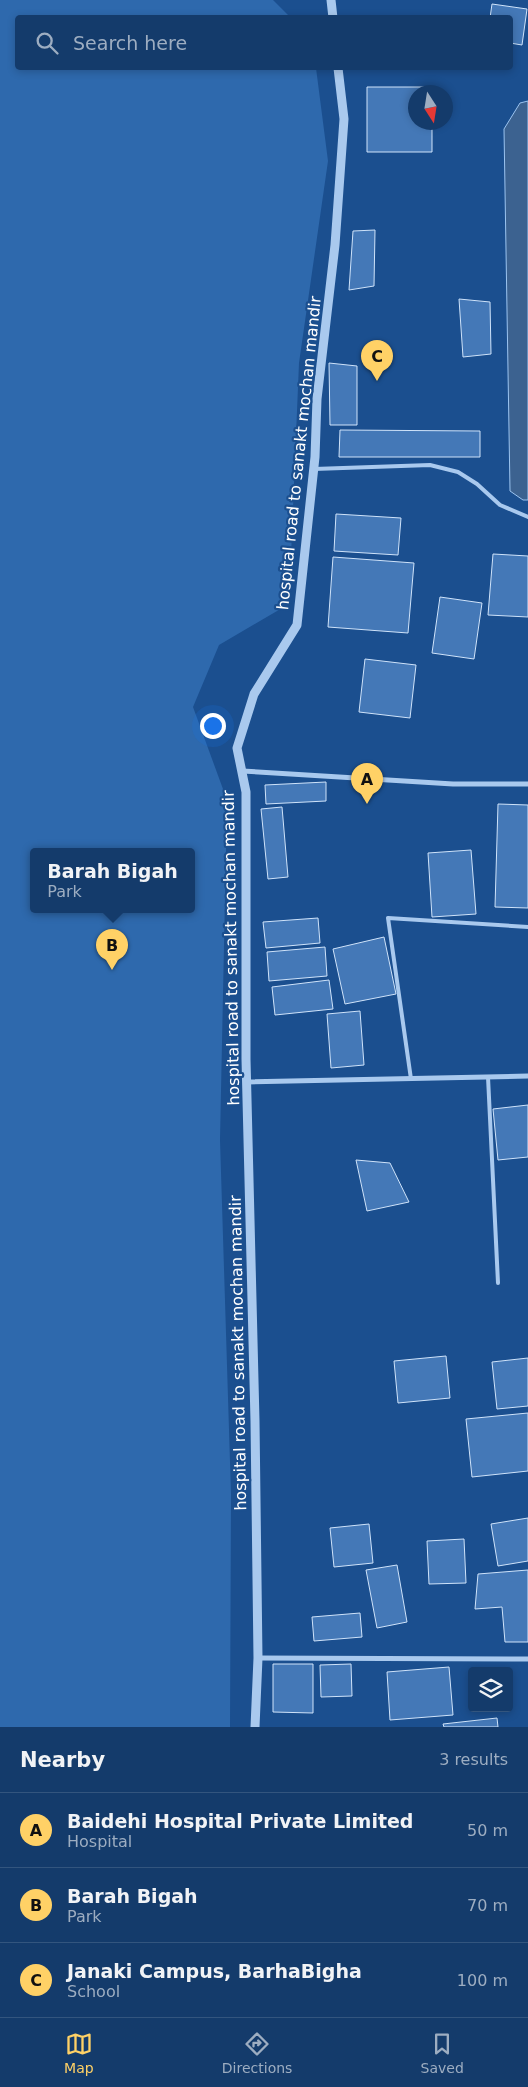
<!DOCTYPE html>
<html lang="en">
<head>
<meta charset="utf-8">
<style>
  :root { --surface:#143b6b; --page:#1d4271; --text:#f1f3f6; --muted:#9dadc1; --line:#33557e; --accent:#ffd166 }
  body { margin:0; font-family:"DejaVu Sans",sans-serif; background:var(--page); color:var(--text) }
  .controls { position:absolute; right:15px; bottom:15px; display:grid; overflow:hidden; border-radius:5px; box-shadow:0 2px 8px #0003 }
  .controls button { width:45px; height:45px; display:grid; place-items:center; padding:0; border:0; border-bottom:1px solid var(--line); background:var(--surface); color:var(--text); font:25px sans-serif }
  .compass { position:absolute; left:408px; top:85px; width:45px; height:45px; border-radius:50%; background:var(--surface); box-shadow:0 2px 8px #0003; rotate:168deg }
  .you { position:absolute; left:212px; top:725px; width:18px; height:18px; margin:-12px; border:4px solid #fff; border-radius:50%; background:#1a73e8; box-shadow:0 0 0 8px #1a73e833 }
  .badge { display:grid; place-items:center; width:32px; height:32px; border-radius:50%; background:var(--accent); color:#111; font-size:16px; font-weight:700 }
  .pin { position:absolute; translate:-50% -41px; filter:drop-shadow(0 1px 2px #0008) }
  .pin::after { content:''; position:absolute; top:26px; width:18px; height:15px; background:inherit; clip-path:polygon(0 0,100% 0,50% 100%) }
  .popup { position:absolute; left:30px; top:848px; width:165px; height:65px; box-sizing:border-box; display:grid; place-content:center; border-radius:5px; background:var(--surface); filter:drop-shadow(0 1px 4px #0005); font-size:16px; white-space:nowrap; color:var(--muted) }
  .popup b { font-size:19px; color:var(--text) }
  .popup::after { content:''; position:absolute; left:50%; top:100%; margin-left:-10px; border:10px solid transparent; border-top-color:var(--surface) }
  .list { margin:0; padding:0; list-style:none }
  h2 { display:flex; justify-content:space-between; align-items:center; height:65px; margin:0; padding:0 20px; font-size:21px }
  h2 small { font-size:16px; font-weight:400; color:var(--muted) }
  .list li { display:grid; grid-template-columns:32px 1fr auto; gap:15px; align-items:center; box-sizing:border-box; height:75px; padding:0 20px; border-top:1px solid var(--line) }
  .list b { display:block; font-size:19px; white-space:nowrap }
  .list p { margin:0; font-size:16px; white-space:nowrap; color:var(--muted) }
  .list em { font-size:16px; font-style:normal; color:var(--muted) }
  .icon { flex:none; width:28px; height:28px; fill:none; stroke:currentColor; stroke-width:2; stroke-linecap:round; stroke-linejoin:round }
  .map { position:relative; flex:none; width:528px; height:1727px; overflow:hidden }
  .search { position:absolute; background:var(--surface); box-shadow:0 2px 8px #0003; left:15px; right:15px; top:15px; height:55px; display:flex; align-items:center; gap:12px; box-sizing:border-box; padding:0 18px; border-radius:5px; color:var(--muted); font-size:19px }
  .sheet { height:290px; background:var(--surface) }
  nav { display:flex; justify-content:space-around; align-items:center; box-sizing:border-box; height:70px; border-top:1px solid var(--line); background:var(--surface); font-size:14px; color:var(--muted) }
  nav a { display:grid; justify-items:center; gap:2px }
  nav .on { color:var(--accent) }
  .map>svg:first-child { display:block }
</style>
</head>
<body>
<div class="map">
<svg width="528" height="1727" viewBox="0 0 528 1727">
  <rect width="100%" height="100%" fill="#1b4f8f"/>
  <!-- green -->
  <path fill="#2e69ad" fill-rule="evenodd" d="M0,0H273L290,17L18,18V68H316L328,161L299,363L289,604L219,645L193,707L227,800L220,1140L231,1494L230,1727H0ZM33,851H191V909H33Z"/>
  <!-- water -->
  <polygon fill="#3c6290" stroke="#9cc4f0" points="528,101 528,500 523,500 510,491 504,129 520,103"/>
  <!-- building -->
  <g fill="#4478b7" stroke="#cfe3fa">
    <polygon points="492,4 527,9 522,45 510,43 510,18 490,18"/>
    <polygon points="367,87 432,87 432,92 416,92 416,122 432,122 432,152 367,152"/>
    <polygon points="375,230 374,286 349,290 353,231"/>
    <polygon points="459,299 490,302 491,354 463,357"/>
    <polygon points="329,363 357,366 357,425 330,425"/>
    <polygon points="340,430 480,431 480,457 339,457"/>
    <polygon points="336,514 401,518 398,555 334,551"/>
    <polygon points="493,554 528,556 528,617 488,615"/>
    <polygon points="333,557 414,563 408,633 328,627"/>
    <polygon points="440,597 482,603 474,659 432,653"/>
    <polygon points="365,659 416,665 410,718 359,712"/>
    <polygon points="326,782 326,801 266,804 265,785"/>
    <polygon points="498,804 528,805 528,908 495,907"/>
    <polygon points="282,807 288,877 268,879 261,809"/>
    <polygon points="471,850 476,914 432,917 428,853"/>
    <polygon points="318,918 320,943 266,948 263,922"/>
    <polygon points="384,937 396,994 345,1004 333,949"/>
    <polygon points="325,947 327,976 269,981 267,952"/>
    <polygon points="329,980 333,1009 275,1015 272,987"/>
    <polygon points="360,1011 364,1065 331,1068 327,1014"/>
    <polygon points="528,1105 528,1157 498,1160 493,1109"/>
    <polygon points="356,1160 390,1163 409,1202 367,1211"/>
    <polygon points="446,1356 450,1398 398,1403 394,1361"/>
    <polygon points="528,1358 528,1406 497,1409 492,1362"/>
    <polygon points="528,1413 528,1471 472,1477 466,1419"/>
    <polygon points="528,1518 528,1561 498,1566 491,1524"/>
    <polygon points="369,1524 373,1563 334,1567 330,1528"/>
    <polygon points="464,1539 466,1583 429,1584 427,1541"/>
    <polygon points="397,1565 407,1622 377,1628 366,1570"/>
    <polygon points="528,1570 528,1642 505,1642 502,1607 475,1609 478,1574"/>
    <polygon points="360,1613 362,1637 314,1641 312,1617"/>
    <polygon points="273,1664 313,1664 313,1713 273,1712"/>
    <polygon points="351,1664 352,1696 321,1697 320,1665"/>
    <polygon points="449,1667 453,1715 390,1720 387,1672"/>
    <polygon points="497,1718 498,1727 444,1727 443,1724"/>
  </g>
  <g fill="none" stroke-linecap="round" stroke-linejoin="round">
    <!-- service -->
    <g stroke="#a9c9ee" stroke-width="4">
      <polyline points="314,469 430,465 458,472 477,484 500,505 528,517"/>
      <polyline points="488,1077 498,1283"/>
      <polyline points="411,1079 388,918 528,927"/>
    </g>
    <!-- minor -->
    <g stroke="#a9c9ee" stroke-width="5">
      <polyline points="242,771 453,784 528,784"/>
      <polyline points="247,1082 528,1076"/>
      <polyline points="258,1658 528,1659"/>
    </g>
    <!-- tertiary -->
    <g stroke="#a9c9ee" stroke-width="9">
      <polyline points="331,0 333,18"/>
      <polyline points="255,1727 258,1658 255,1421 246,1059 246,792 237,748 254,694 297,625 315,457 317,399 335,245 344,119 338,68"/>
    </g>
  </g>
  <g text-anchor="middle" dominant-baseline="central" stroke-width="4.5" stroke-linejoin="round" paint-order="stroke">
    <!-- street labels -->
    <g font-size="16" fill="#fff" stroke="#1b4f8f">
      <text transform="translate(299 453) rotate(-84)">hospital road to sanakt mochan mandir</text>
      <text transform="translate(231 948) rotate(-91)">hospital road to sanakt mochan mandir</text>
      <text transform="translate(238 1353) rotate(-91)">hospital road to sanakt mochan mandir</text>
    </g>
  </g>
</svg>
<div class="controls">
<button><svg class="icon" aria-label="layers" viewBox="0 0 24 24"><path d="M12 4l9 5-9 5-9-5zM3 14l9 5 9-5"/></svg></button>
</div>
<svg class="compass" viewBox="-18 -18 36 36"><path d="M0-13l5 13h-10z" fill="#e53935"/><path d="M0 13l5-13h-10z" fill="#9dadc1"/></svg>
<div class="you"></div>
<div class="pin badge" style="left:367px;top:804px">A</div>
<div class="pin badge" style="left:112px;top:970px">B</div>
<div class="popup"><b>Barah Bigah</b>Park</div>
<div class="pin badge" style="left:377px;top:381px">C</div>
<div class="search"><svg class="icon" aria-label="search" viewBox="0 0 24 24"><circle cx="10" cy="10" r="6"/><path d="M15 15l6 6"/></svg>Search here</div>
</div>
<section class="sheet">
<h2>Nearby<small>3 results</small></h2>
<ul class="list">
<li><span class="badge">A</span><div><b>Baidehi Hospital Private Limited</b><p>Hospital</p></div><em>50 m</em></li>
<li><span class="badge">B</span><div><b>Barah Bigah</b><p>Park</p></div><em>70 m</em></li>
<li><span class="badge">C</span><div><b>Janaki Campus, BarhaBigha</b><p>School</p></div><em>100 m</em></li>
</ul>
</section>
<nav>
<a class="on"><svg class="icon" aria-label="map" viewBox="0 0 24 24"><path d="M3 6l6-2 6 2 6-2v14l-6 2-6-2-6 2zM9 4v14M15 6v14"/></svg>Map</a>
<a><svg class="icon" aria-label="directions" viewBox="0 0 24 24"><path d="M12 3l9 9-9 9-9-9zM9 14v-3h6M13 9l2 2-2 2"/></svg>Directions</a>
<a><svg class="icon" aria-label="saved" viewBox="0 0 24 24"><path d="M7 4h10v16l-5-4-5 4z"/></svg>Saved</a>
</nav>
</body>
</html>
